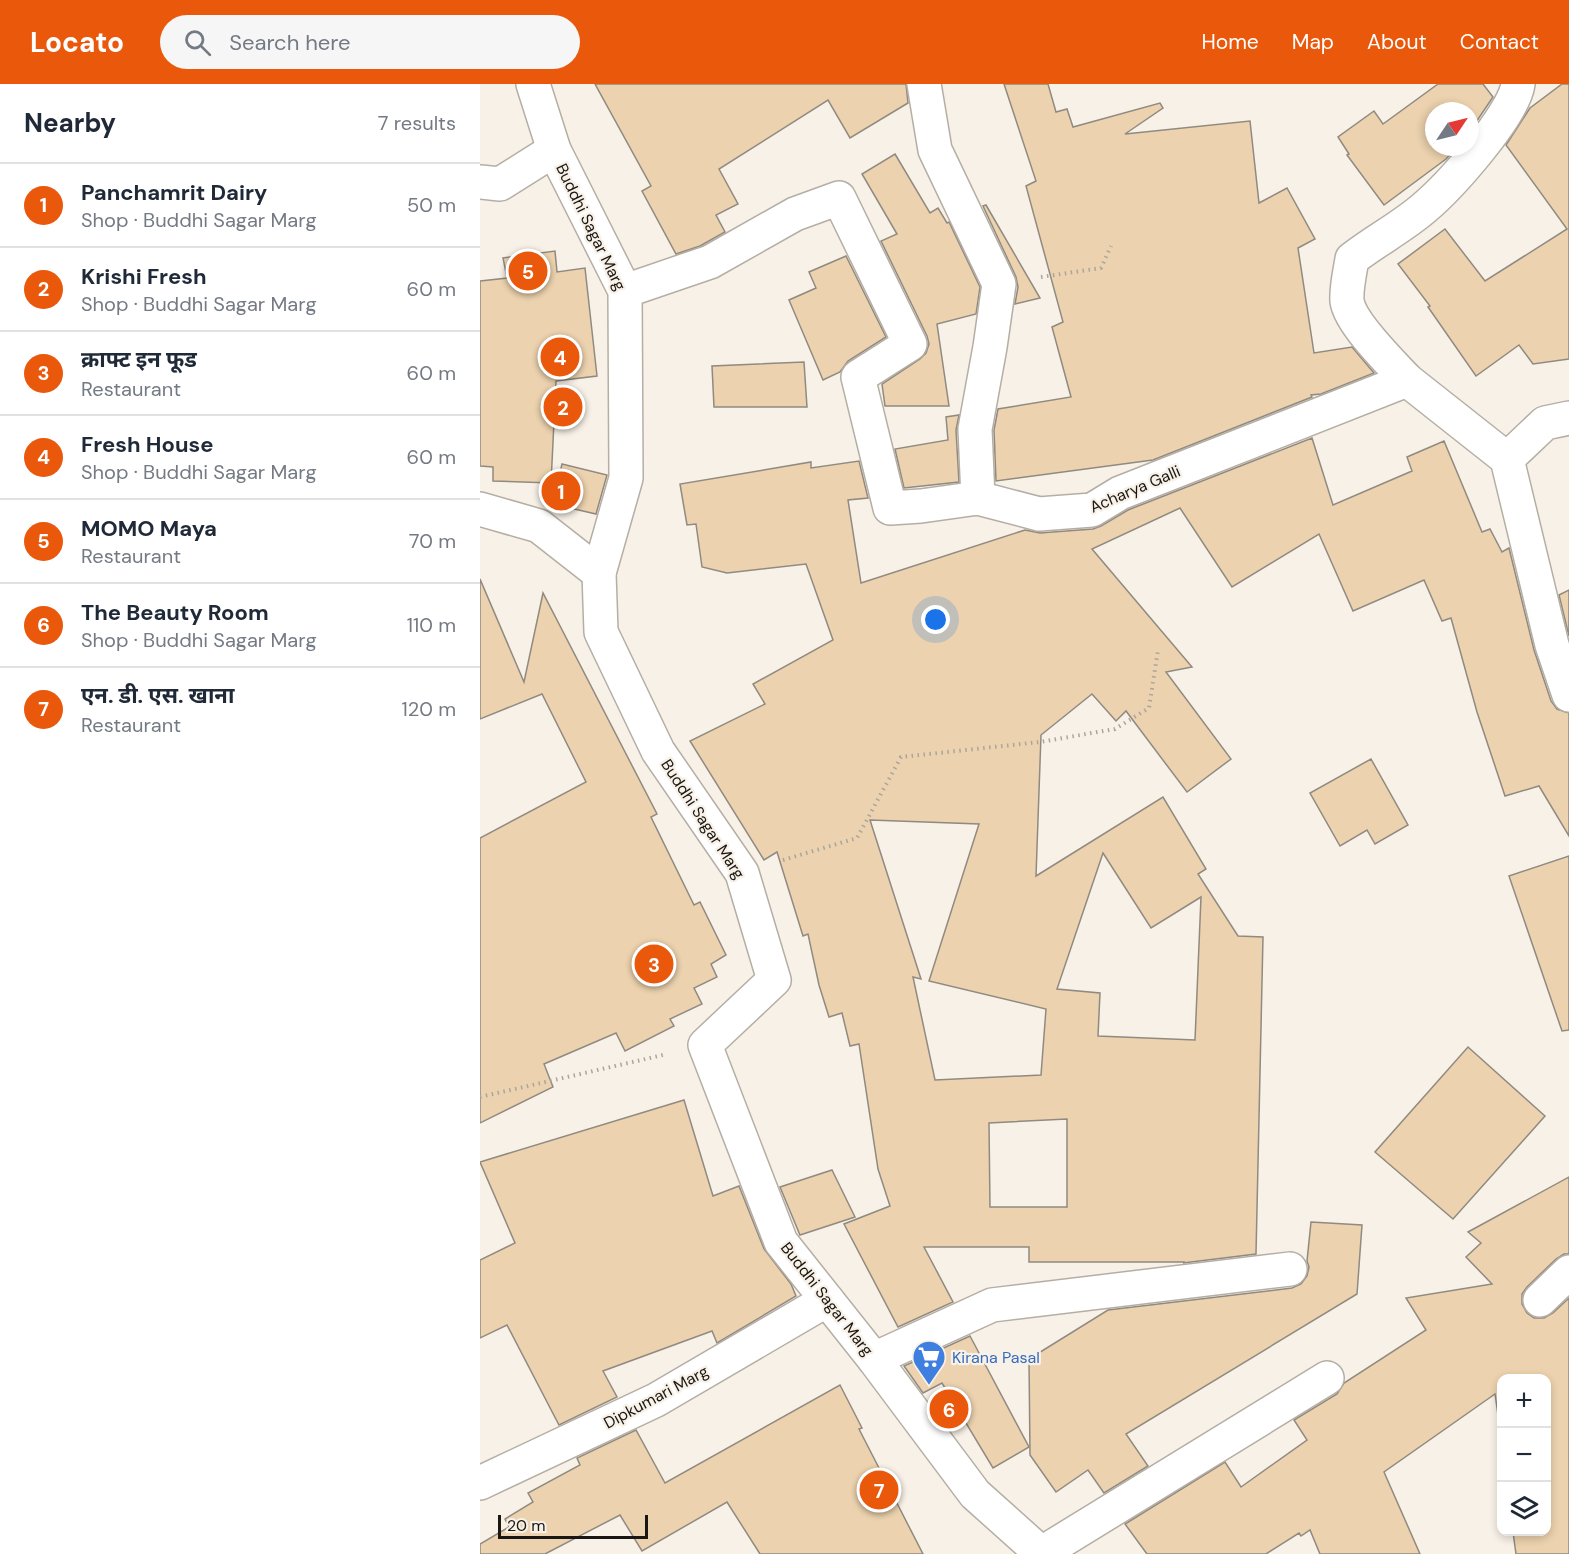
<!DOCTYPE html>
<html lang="en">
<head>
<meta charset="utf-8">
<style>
  :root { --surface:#fff; --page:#f6f6f7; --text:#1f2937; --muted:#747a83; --line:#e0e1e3; --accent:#ea580c }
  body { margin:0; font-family:"DM Sans","Noto Sans Devanagari",sans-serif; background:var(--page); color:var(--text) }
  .controls { position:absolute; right:18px; bottom:18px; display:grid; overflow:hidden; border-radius:12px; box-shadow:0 3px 9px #0003 }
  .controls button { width:54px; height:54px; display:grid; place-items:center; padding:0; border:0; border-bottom:2px solid var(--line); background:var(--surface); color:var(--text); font:30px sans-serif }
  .compass { position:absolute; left:945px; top:18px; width:54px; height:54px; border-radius:50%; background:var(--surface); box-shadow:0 3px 9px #0003; rotate:55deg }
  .scale { position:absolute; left:18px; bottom:15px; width:150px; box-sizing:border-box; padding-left:6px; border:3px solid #191613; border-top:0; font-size:16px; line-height:21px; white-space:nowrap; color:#191613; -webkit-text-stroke:4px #f8f1e7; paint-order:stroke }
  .you { position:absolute; left:456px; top:536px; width:21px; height:21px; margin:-15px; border:4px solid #fff; border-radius:50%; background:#1a73e8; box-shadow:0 0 0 9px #1a73e833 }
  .badge { display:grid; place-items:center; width:39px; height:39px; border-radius:50%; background:var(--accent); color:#fff; font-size:20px; font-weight:700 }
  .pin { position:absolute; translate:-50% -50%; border:3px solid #fff; box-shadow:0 2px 6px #0006 }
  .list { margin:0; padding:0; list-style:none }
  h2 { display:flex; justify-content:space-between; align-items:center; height:78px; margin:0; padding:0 24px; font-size:26px }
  h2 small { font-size:20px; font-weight:400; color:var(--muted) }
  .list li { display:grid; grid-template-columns:39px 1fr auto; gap:18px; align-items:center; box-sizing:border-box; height:84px; padding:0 24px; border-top:2px solid var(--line) }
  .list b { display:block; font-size:22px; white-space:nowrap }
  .list p { margin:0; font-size:20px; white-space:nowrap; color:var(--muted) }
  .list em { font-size:20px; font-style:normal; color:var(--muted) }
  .icon { flex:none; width:33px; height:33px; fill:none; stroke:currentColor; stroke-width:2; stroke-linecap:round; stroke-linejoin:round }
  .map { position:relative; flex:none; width:1089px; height:1470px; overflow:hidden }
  header { display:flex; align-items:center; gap:36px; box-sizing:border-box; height:84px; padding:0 30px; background:var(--accent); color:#fff }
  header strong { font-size:28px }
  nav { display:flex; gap:33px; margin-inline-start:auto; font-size:21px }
  .search { width:420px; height:54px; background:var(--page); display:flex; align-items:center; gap:15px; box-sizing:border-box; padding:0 21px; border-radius:33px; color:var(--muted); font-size:22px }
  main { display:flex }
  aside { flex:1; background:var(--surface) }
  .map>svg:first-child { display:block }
</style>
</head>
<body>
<header>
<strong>Locato</strong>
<div class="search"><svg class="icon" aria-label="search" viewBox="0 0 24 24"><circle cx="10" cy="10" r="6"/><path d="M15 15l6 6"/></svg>Search here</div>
<nav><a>Home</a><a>Map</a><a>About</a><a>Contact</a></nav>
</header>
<main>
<aside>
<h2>Nearby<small>7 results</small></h2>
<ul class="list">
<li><span class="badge">1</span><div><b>Panchamrit Dairy</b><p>Shop · Buddhi Sagar Marg</p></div><em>50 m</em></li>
<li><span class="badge">2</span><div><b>Krishi Fresh</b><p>Shop · Buddhi Sagar Marg</p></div><em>60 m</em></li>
<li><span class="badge">3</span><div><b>क्राफ्ट इन फूड</b><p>Restaurant</p></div><em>60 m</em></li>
<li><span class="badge">4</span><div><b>Fresh House</b><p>Shop · Buddhi Sagar Marg</p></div><em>60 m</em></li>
<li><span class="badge">5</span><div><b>MOMO Maya</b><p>Restaurant</p></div><em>70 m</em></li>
<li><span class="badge">6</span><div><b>The Beauty Room</b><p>Shop · Buddhi Sagar Marg</p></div><em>110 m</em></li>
<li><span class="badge">7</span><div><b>एन. डी. एस. खाना</b><p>Restaurant</p></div><em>120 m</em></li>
</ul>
</aside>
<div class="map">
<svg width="1089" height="1470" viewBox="0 0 1089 1470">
  <rect width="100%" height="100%" fill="#f8f1e7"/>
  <!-- building -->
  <g fill="#ecd2ae" stroke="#908a81" stroke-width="1.5" fill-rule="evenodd">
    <polygon points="115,0 426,0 428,19 370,54 348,16 239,85 258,120 236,131 245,148 220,162 196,170 162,107 171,102"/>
    <polygon points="524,0 568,0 576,28 587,25 593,43 680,19 683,24 645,50 770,37 779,119 807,104 835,155 818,164 834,269 872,263 894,289 841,310 831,311 832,313 673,376 516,397 514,346 518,325 591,313 572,243 583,238 546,102 556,97"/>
    <polygon points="958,0 1003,0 1013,13 990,47 990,27 954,27 954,63 977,63 966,75 904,121 867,71 869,70 858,53 894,27 903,40"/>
    <polygon points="1082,0 1089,0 1089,275 1053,280 1039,261 996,292 948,223 950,222 918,180 965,145 1005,197 1087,145 1026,61 1050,24"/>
    <polygon points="415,70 450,129 458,124 467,139 469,138 500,203 496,230 457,240 469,322 405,322 402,300 440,275 446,269 449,260 447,252 401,157 417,150 382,90"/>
    <polygon points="506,121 560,214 535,220 538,203 536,193 503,122"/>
    <polygon points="75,167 77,188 105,184 117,292 76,297 71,399 13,397 13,383 0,382 0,197 27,194 23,174"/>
    <polygon points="366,172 406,253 368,277 360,288 343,296 309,216 336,204 329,188"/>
    <polygon points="324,278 327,323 234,323 232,282"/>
    <polygon points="479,331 476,346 479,398 424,404 415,365 468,356 466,333"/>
    <path d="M832,354L853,421L932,387L927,373L964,357L1002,448L1010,445L1022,468L1029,464L1054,566L1071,617L1077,625L1089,629V752L1059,702L1025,712L997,628L971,534L962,537L944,496L873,527L839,450L752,503L700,424L612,465L712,583L686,588L751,675L707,708L646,627L636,637L612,610L561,651L556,792L683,713L726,785L718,790L758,852L783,853L776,1170L703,1179L705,1178H549V1163H444L473,1218L418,1243L364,1140L410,1122L398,1085L379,960L370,962L362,929L349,933L339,901L328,850L323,852L297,768L284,776L210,657L285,620L273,600L353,556L326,480L247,489L222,483L216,440L207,441L200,400L331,378V384L379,377L388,414L368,416L381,499L545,446L560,449L613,445L621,442L648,426ZM390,736L499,740L449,897L566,925L561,991L455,996L433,893L441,895ZM623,769L671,844L721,813L715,956L618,952L620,909L577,905ZM587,1035V1123H510L509,1039Z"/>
    <polygon points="82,380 127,391 116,430 73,420"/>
    <polygon points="0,495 44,598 63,509 177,730 171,733 214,821 220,818 246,871 231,880 237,893 214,904 222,920 190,935 194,942 145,967 136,949 64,980 73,1003 0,1039 0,754 106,698 62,610 0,635"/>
    <polygon points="1089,506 1089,552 1079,511"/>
    <polygon points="891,675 928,741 895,760 887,746 860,762 830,709"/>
    <polygon points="1089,772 1089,946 1082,947 1029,792"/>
    <polygon points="988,963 1065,1032 973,1135 895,1068"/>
    <polygon points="204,1016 233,1112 259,1102 284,1165 311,1200 316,1212 237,1259 232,1247 123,1287 137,1313 79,1341 27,1241 0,1254 0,1176 35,1159 0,1078"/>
    <polygon points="352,1086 375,1133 320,1151 300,1103"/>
    <polygon points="1089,1093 1089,1170 1084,1170 1076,1175 1047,1203 1042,1210 1042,1220 1047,1229 1054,1234 1064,1234 1073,1229 1089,1214 1089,1470 1036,1470 1033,1448 1066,1448 1066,1294 1022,1294 1022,1359 1015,1310 904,1388 940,1470 840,1470 830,1446 821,1452 819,1449 786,1470 667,1470 645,1440 745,1378 761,1403 827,1356 814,1336 857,1310 864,1299 946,1246 926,1214 1012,1200 986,1173 1001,1159 988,1148"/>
    <polygon points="831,1138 882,1141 877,1210 646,1350 668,1382 624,1409 608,1386 576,1408 550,1371 549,1275 628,1226 812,1204 821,1200 827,1192 829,1183 827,1177"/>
    <polygon points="490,1252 549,1363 513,1384 462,1299 443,1309 424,1282"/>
    <polygon points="360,1301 382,1344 379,1345 443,1470 280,1470 247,1418 162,1467 140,1431 65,1470 0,1470 0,1460 29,1443 25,1435 53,1418 48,1409 100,1381 97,1374 156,1346 185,1399"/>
  </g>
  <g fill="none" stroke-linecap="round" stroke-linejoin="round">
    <!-- minor casing -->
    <g stroke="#b5aea4" stroke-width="36">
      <g id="minor">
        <polyline points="53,0 74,66 145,207 146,394 119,489 121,548 178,667 262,789 294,896 225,961 301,1158 394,1275 495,1410 562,1470"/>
        <polyline points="444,0 455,66 519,200 510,263 495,345 498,414"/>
        <polyline points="0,98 20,100 74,66"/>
        <polyline points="145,207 230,178 315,130 359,114 430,260 378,293 410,424 441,422 498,414 559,430 612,426 640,409 927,296 1027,375 1072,561 1089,611"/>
        <path d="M927,296C911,279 870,239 867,217C866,204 870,188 872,175C895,157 922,143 944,124C969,103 1034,31 1038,0"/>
        <polyline points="1027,375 1065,339 1089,334"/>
        <polyline points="0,425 59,442 119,489"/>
        <polyline points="1060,1216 1089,1188"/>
        <polyline points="394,1275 512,1221 810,1185"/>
        <polyline points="0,1399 176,1316 347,1216"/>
        <polyline points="562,1469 847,1294"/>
      </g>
    </g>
    <!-- path -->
    <g stroke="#aaa59d" stroke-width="4" stroke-dasharray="1.5 4.5" stroke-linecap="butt">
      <polyline points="561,193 621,184 631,162"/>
      <polyline points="303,776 377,754 421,673 560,658 635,645 669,624 678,566"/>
      <polyline points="0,1013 183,971"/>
    </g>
    <!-- minor -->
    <use href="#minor" stroke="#fff" stroke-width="33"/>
  </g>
  <!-- icons -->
  <defs>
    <g id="supermarket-pin" transform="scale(1.725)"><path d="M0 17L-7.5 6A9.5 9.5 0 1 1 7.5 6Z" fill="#3f7fe0" stroke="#f8f1e7"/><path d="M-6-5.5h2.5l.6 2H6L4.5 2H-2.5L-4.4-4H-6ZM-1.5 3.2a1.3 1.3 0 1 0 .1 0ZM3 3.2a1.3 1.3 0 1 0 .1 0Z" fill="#fff"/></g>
  </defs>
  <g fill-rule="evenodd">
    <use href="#supermarket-pin" x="449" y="1273"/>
  </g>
  <g text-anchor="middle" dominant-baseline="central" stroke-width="4.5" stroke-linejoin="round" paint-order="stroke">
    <!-- street labels -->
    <g font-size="16" fill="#191613" stroke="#f8f1e7">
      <text transform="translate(111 143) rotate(64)">Buddhi Sagar Marg</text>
      <text transform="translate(655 405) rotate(-23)">Acharya Galli</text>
      <text transform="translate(223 735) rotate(57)">Buddhi Sagar Marg</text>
      <text transform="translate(347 1215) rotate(52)">Buddhi Sagar Marg</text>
      <text transform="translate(176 1313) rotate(-28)">Dipkumari Marg</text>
    </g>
    <!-- shop labels -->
    <g font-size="16" fill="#366cbe" stroke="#f8f1e7" text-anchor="start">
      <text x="472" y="1273">Kirana Pasal</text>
    </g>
  </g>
</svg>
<div class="controls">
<button>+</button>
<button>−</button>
<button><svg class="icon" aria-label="layers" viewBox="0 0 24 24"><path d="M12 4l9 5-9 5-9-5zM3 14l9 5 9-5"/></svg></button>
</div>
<svg class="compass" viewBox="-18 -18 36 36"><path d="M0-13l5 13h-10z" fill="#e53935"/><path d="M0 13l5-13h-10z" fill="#747a83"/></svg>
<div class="scale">20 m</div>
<div class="you"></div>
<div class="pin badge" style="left:81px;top:407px">1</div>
<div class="pin badge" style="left:83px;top:323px">2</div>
<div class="pin badge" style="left:174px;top:880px">3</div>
<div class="pin badge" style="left:80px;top:273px">4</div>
<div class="pin badge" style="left:48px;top:187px">5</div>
<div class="pin badge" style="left:469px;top:1325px">6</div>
<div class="pin badge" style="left:399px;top:1406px">7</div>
</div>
</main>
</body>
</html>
